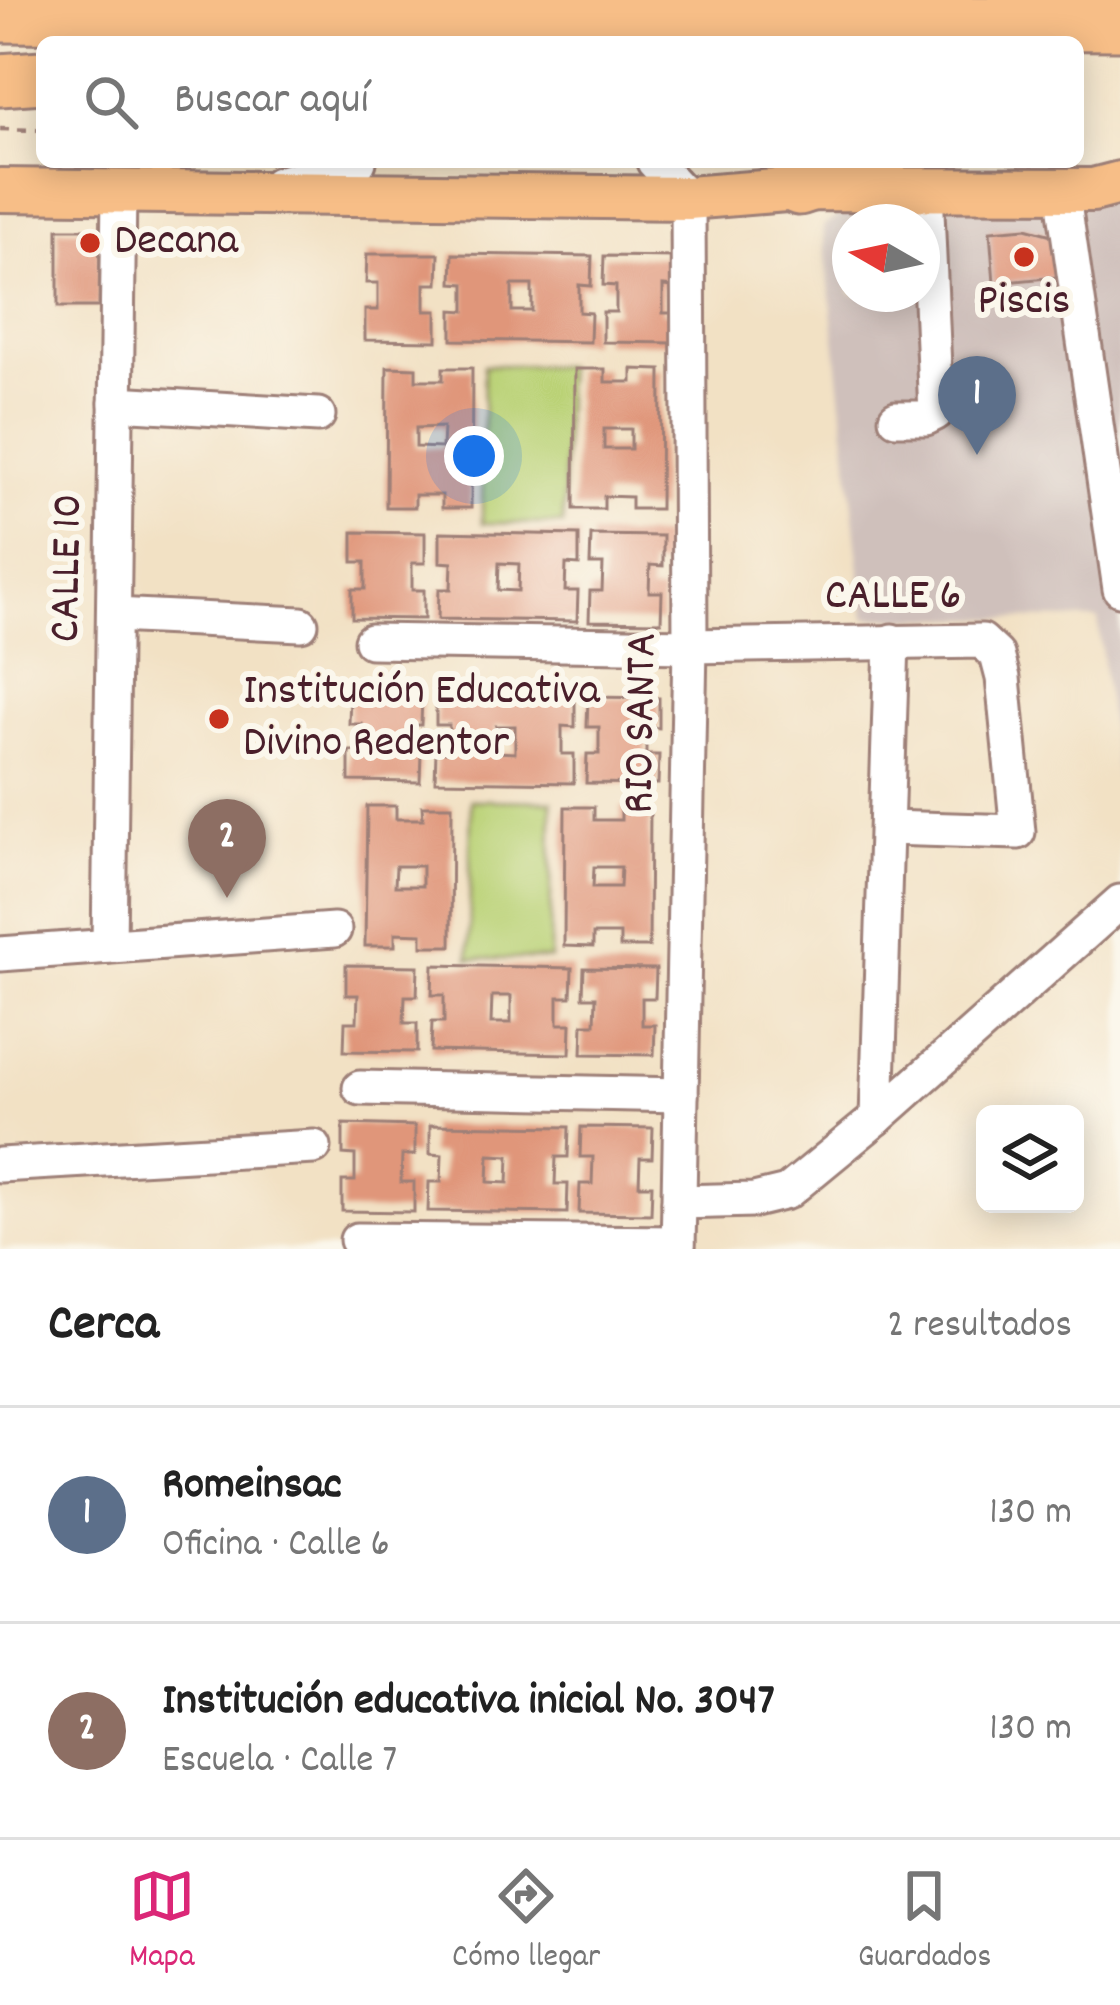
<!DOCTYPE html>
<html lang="es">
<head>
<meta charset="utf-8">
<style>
  :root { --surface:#fff; --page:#f6f6f6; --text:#222; --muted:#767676; --line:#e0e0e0; --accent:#db2777 }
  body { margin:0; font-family:Dekko,sans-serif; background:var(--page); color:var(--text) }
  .controls { position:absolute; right:36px; bottom:36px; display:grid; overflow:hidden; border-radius:18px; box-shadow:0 6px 30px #0003 }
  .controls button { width:108px; height:108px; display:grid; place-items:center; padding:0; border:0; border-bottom:3px solid var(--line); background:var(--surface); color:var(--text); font:60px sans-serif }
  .compass { position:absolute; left:832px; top:204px; width:108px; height:108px; border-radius:50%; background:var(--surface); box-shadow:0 6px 30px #0003; rotate:279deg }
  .you { position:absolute; left:474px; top:456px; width:42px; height:42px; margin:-30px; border:9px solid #fff; border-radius:50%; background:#1a73e8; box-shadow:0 0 0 18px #1a73e833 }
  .badge { display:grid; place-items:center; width:78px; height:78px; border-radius:50%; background:var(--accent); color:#fff; font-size:39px; font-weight:700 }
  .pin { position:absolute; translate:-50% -99px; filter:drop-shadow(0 3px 6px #0008) }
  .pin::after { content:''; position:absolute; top:63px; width:42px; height:36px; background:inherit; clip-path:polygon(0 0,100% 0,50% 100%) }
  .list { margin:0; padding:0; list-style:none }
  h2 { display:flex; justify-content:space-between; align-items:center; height:156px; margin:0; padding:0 48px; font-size:51px }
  h2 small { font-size:39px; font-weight:400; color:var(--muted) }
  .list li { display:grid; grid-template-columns:78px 1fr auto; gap:36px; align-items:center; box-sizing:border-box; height:216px; padding:0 48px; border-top:3px solid var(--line) }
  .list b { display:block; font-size:45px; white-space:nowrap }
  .list p { margin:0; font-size:39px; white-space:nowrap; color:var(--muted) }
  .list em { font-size:39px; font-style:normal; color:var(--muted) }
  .icon { flex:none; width:66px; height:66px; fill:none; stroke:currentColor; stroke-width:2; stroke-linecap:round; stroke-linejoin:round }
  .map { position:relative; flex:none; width:1120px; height:1249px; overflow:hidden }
  .search { position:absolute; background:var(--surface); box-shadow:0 6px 30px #0003; left:36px; right:36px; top:36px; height:132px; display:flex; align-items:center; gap:30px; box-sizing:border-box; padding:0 42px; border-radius:18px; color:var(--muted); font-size:45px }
  .sheet { height:588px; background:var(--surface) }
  nav { display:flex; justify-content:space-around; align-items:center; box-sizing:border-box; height:168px; border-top:3px solid var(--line); background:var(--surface); font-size:33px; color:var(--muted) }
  nav a { display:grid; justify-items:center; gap:6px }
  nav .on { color:var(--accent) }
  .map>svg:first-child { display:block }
</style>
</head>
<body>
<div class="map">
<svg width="1120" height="1249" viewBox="0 0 1120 1249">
  <rect width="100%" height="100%" fill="#fbf7ec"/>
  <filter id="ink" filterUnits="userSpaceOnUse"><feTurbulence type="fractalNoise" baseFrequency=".00833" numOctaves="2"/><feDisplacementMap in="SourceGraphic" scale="24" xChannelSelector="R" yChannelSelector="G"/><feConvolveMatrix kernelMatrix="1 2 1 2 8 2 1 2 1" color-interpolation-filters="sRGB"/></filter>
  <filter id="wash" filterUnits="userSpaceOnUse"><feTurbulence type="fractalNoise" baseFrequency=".004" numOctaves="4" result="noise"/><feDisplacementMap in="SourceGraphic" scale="48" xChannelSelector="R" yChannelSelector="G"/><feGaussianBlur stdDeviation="2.7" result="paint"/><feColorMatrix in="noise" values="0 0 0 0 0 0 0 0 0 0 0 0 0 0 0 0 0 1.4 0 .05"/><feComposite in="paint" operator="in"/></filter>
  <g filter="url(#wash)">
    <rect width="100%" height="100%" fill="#f2e1c4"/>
    <!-- industrial -->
    <path fill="#cfc0bb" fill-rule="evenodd" d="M1120,161V814L1098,619L865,618L823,226L912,171ZM850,222H922V294H850Z"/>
    <!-- green -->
    <g fill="#bad276" stroke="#827850" stroke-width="3">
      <polygon points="484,365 565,366 563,524 482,523"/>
      <polygon points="471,800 552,801 550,959 469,959"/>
    </g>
    <g id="blocks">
      <!-- building -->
      <g fill="#e0967a" fill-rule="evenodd">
        <polygon points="1026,228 1055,236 1058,277 994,283 990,231"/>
        <polygon points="58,229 100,229 99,307 58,307"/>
        <polygon points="367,254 439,254 438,284 425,284 425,311 437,311 437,341 365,340 365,310 378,310 378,283 366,283"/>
        <path d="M453,254L592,256L591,286L579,285V312L591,313L590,342L452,340V310L465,311V284L452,283ZM512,285H532V311H512Z"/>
        <polygon points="604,256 676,257 675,287 663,286 663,313 675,313 675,343 603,342 603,312 616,312 616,286 603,285"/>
        <path d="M387,367L416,368V380H443V368H472L471,508H442V495H415V507H386ZM443,427L442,448L416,447V428Z"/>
        <path d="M575,369H605V382H632V369L661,370L660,509H631V497L604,496V509H574ZM604,429H631V449H604Z"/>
        <polygon points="353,532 425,533 425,563 412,563 412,590 424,590 424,619 352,618 352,589 365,589 365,562 353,562"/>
        <path d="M440,532L579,535V565L566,564L565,591H578L577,621L438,619L439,589H451L452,563L440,562ZM499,563L519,564L518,591L498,590Z"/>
        <polygon points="591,535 663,536 663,566 650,565 649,592 662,592 661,622 589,621 590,591 602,591 603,564 590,564"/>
        <polygon points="350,695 422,696 421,725 409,725 408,752 421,752 420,782 349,781 349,751 361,751 362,724 349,724"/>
        <path d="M436,695L575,697V727L562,726V754H574V783L435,781L436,751L448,752L449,725H436ZM496,726H515V753L495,752Z"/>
        <polygon points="588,697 659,698 659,728 646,727 646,755 659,755 658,784 586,783 587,754 599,754 599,727 587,727"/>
        <path d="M367,806H396V819H423L422,806H452L451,946H422V934L395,933V946H365ZM396,866H422V886H395Z"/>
        <path d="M565,807H594V820H621V807H650L649,947H620V934H593V947L564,946ZM594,867H621L620,887H593Z"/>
        <polygon points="346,965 418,966 417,996 405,996 404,1023 417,1023 417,1052 344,1051 345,1022 357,1022 358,995 346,995"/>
        <path d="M433,965L572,968L571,997H558V1024H571L570,1054L431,1051L432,1022H444V995H432ZM492,996H511V1023H491Z"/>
        <polygon points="584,968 656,969 655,998 642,998 642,1025 655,1025 654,1055 582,1054 583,1024 595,1024 596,997 583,997"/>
        <polygon points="343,1124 415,1126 415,1155 402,1155 401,1182 414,1182 414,1212 342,1211 342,1181 355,1181 355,1155 343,1154"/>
        <path d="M430,1125L569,1127L568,1157H556L555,1184H568L567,1213L428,1211L429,1182H441L442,1155L430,1154ZM489,1155L509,1156L508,1183L488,1182Z"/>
        <polygon points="581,1127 653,1128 652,1158 640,1158 639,1185 652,1185 651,1214 579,1213 580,1184 592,1184 593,1157 580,1157"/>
      </g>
    </g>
  </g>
  <g filter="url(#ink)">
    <use href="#blocks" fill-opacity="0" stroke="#9e8078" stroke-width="3"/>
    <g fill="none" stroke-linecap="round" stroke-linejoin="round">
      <!-- minor casing -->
      <g stroke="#9e8078" stroke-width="39">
        <g id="minor">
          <polyline points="654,162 688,198 690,646 678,1249"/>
          <polyline points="278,184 359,162"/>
          <polyline points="1062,190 1120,589"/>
          <polyline points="116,403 318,415"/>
          <polyline points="896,418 926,418 936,413 926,189"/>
          <polyline points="114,615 301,624"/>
          <polyline points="371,641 690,646 982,641 997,655 1003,678 1018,832 887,828"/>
          <polyline points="109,946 119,191"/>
          <polyline points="0,954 334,930"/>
          <polyline points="360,1088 681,1095"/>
          <polyline points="877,1118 892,641"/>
          <polyline points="0,1165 314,1147"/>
          <polyline points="679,1202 754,1200 787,1192 877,1118 1120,902"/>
          <polyline points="357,1240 678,1243"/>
        </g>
      </g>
      <!-- major casing -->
      <g stroke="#9e8078" stroke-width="48">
        <polyline id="major" points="0,190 688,198 799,189 1093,190 1120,183"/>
      </g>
      <!-- highway casing -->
      <g stroke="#9e8078" stroke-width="57">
        <g id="highway">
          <polyline points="0,16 1120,24"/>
          <polyline points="0,80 42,77"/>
          <polyline points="799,189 880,162"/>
        </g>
      </g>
      <!-- path -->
      <polyline stroke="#9e8078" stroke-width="4.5" stroke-dasharray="9 9" stroke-linecap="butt" points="0,129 42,130"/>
      <!-- minor -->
      <use href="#minor" stroke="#fff" stroke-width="33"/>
      <!-- major -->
      <use href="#major" stroke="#f7be87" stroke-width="42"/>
      <!-- highway -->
      <use href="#highway" stroke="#f7be87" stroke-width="51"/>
    </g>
  </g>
  <!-- markers -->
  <g fill="#c8321e" stroke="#fbf7ec" stroke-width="4.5">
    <circle cx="90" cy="243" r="12"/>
    <circle cx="1024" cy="257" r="12"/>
    <circle cx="219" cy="719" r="12"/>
  </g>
  <g text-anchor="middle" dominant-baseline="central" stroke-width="12" stroke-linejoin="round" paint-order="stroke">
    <!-- poi labels -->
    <g font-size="45" fill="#4a1f2b" stroke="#fbf7ec" text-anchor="start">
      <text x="114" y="243">Decana</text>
      <text x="1024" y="303" text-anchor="middle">Piscis</text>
      <text x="243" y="693">Institución Educativa<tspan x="243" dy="52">Divino Redentor</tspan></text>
    </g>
    <!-- street labels -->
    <g font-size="45" fill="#4a1f2b" stroke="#fbf7ec">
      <text transform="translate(69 568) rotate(-89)">CALLE 10</text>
      <text x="893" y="598">CALLE 6</text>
      <text transform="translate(643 723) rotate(-89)">RIO SANTA</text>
    </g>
  </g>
</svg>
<div class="controls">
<button><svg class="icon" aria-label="layers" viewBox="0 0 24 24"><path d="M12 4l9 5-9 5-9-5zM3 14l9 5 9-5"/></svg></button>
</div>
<svg class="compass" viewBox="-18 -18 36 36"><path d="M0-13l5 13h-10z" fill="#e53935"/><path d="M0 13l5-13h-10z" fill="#767676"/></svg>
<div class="you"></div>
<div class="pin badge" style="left:977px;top:455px;background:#5c6f8a">1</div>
<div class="pin badge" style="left:227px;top:898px;background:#8d6e63">2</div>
<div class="search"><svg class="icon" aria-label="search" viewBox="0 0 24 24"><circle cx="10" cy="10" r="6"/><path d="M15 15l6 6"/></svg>Buscar aquí</div>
</div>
<section class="sheet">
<h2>Cerca<small>2 resultados</small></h2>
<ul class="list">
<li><span class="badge" style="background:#5c6f8a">1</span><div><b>Romeinsac</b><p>Oficina · Calle 6</p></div><em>130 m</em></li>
<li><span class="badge" style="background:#8d6e63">2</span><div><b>Institución educativa inicial No. 3047</b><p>Escuela · Calle 7</p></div><em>130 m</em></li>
</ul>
</section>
<nav>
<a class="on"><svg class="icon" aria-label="map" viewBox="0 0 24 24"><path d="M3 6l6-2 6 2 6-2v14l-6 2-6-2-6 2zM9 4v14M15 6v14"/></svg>Mapa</a>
<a><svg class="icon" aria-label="directions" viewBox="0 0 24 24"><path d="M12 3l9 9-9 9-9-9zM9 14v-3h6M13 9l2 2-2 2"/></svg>Cómo llegar</a>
<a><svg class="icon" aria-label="saved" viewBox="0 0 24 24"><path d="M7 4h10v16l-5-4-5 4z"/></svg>Guardados</a>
</nav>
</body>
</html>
